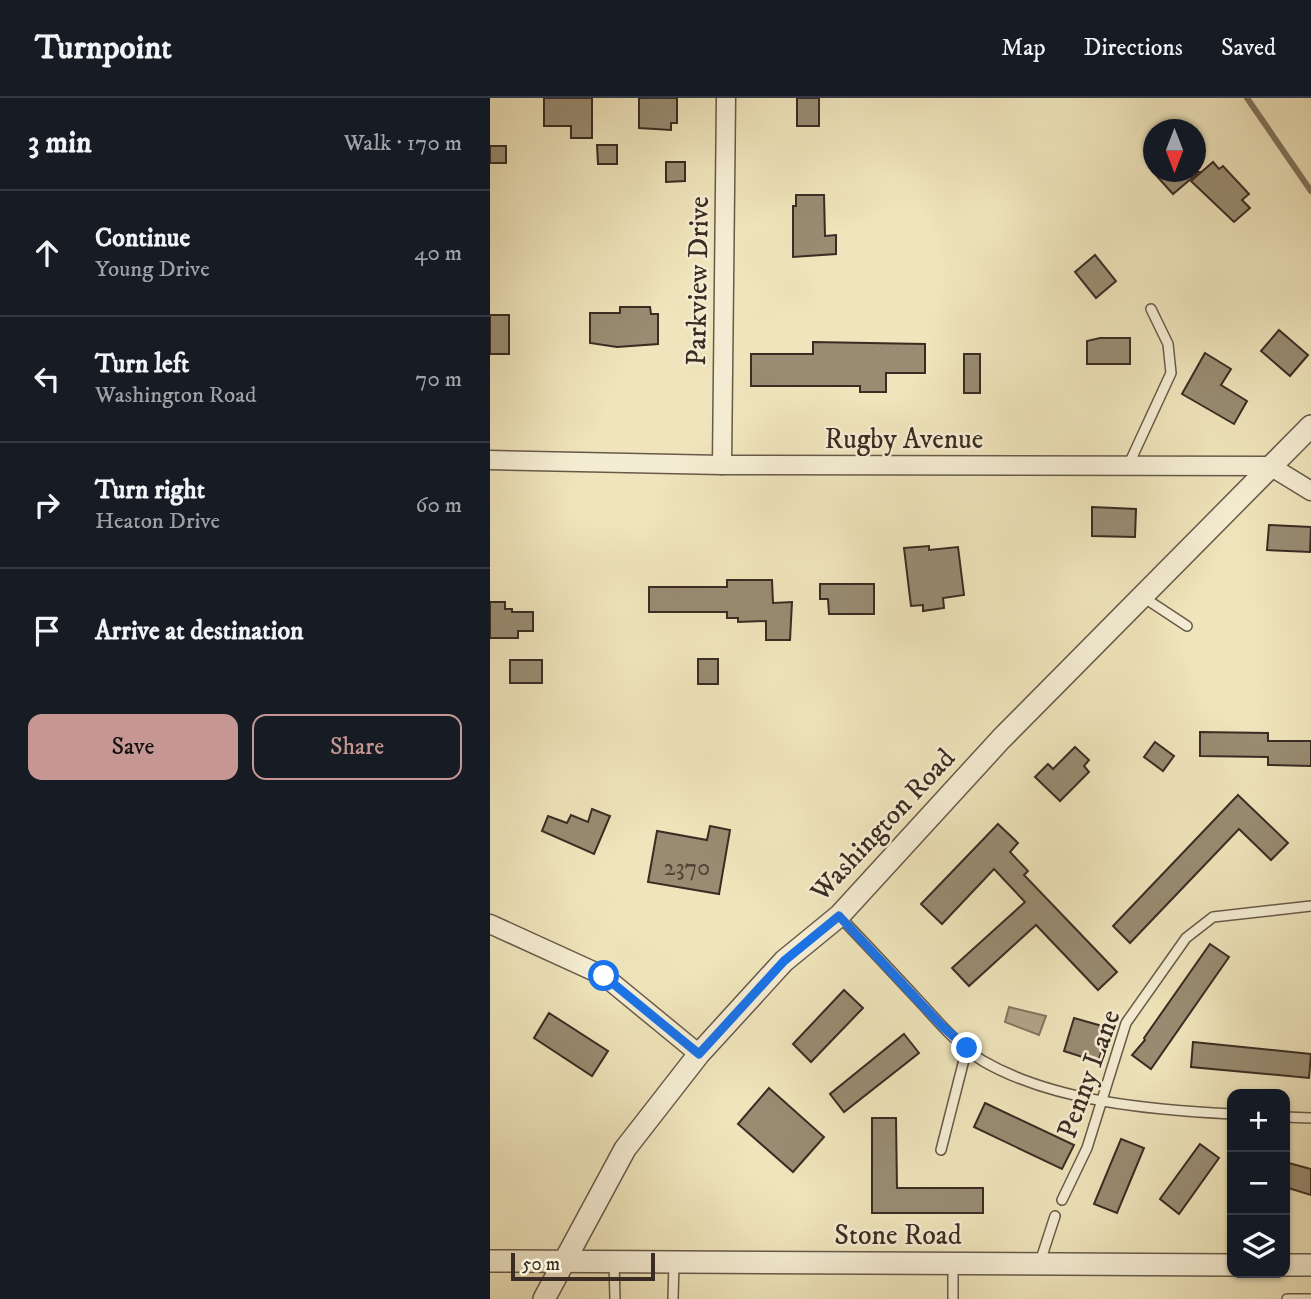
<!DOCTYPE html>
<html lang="en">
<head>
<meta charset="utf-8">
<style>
  :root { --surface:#171b24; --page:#20242c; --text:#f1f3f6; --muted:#9ea1a6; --line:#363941; --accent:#c59692 }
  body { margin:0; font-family:"IM FELL DW Pica",serif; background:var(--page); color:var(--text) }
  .controls { position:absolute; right:21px; bottom:21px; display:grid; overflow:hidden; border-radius:14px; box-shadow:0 2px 5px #0004 }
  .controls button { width:63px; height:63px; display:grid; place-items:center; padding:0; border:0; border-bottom:2px solid var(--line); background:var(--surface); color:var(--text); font:35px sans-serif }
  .compass { position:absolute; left:653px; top:21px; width:63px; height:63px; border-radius:50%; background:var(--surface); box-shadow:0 2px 5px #0004; rotate:180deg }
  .scale { position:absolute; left:21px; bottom:18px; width:144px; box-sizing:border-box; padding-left:7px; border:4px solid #3a2c23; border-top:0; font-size:19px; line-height:24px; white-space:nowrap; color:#3a2c23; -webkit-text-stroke:5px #f5edd3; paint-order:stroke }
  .stop { position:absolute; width:21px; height:21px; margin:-16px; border:5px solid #1a73e8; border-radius:50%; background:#fff }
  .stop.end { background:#1a73e8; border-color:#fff; box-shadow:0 2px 7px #0008 }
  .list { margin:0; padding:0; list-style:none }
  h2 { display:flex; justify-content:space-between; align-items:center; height:91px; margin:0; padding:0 28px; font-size:30px }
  h2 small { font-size:23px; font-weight:400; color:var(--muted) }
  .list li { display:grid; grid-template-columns:46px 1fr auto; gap:21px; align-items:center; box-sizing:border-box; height:126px; padding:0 28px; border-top:2px solid var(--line) }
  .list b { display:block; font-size:26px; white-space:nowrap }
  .list p { margin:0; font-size:23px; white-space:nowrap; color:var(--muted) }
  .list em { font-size:23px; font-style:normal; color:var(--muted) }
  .actions { display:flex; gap:14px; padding:21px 28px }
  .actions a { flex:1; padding:16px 0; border:2px solid var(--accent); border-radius:14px; text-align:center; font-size:24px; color:var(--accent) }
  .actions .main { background:var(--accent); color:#111 }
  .icon { flex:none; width:38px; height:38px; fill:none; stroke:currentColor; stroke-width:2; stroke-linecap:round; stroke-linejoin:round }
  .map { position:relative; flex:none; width:821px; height:1201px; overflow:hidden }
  header { display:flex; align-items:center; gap:42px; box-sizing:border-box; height:98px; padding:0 35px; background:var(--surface); border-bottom:2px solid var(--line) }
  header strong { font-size:33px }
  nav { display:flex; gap:38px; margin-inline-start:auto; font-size:24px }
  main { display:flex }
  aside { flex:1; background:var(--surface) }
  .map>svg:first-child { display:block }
</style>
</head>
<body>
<header>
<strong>Turnpoint</strong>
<nav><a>Map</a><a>Directions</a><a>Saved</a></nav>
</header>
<main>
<aside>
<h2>3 min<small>Walk · 170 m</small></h2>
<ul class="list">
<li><svg class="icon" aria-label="ahead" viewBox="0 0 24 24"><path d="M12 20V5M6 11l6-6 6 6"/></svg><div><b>Continue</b><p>Young Drive</p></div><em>40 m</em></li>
<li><svg class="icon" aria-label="left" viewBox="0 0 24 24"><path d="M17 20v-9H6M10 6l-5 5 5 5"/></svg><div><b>Turn left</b><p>Washington Road</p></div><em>70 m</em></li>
<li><svg class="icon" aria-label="right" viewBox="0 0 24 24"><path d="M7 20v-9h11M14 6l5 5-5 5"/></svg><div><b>Turn right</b><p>Heaton Drive</p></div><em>60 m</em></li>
<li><svg class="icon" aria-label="arrive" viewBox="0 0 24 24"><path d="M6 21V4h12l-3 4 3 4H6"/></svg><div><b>Arrive at destination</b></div></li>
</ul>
<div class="actions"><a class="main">Save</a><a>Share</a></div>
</aside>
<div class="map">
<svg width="821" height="1201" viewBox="0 0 821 1201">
  <rect width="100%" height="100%" fill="#efe4bb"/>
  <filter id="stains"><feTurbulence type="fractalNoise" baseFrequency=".00286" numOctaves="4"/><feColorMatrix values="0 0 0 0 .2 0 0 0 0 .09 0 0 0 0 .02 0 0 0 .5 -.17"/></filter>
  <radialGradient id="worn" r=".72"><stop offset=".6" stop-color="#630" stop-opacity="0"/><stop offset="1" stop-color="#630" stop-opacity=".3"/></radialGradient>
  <!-- water -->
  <polygon fill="#b1a587" stroke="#81755f" stroke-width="2" points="519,909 556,918 549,937 515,924"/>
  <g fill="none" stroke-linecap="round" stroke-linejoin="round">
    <!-- stream -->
    <polyline stroke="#81755f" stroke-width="6" points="757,0 821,93"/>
  </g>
  <!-- building -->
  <g fill="#988c72" stroke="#3a2c23" stroke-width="2">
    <polygon points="54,0 102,0 102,40 81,40 81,28 54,28"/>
    <polygon points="149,0 187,0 187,25 181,25 181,32 149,30"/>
    <rect x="307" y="0" width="22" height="28"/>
    <polygon points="107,47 127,47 127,66 108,66"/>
    <rect x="0" y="48" width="16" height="17"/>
    <polygon points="176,64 195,64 195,83 176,84"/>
    <polygon points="723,64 729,71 733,68 759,96 752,102 760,110 744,124 701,83"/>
    <polygon points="663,74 709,74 683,96"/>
    <polygon points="306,97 334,97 335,138 346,137 346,156 303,159 303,108 306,108"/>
    <polygon points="605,157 626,183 606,200 585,174"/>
    <polygon points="130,209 160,209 161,216 168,216 168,246 127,249 100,245 100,215 130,215"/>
    <rect x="0" y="217" width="19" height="39"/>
    <polygon points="789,232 818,257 800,278 771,253"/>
    <polygon points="610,240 640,240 640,266 597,266 597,243"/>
    <polygon points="323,244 435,246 435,275 396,275 396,294 370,294 370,288 261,288 261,256 323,256"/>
    <polygon points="715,255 741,271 731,287 757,303 744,326 692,296"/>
    <rect x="474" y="256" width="16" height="39"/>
    <polygon points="602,409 646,411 645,439 602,438"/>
    <polygon points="779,427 821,429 820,454 777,452"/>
    <polygon points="439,448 439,452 468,449 474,497 453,500 454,510 433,513 433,507 421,508 414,450"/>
    <polygon points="237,482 282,482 283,505 302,504 300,542 276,542 276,523 248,524 248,520 237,520 237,514 159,514 159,489 237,489"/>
    <polygon points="330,486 384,486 384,516 339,516 338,501 330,501"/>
    <polygon points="0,504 15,504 15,511 22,511 22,514 43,514 43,533 28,533 28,540 0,540"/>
    <rect x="208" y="561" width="20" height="25"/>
    <rect x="20" y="562" width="32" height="23"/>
    <polygon points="710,634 778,635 778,643 821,643 821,668 778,667 778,659 710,658"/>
    <polygon points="665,644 684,658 673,673 654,659"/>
    <polygon points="585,649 599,662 594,668 599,674 570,703 545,679 558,666 563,671"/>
    <polygon points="748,697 798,745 781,762 749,731 640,845 623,828"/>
    <polygon points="102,711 120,718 104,756 52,733 58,718 77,725 81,717 98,724"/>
    <polygon points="508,726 528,745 520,754 538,773 534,777 627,874 608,892 546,827 479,888 462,870 535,804 504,771 452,826 431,806"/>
    <polygon points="220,728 240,732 229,796 158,784 167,733 217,742"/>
    <polygon points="720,846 739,859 661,971 642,957 655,942 654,940"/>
    <polygon points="354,892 373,910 321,964 303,946"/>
    <polygon points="59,915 118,953 102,978 44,940"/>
    <polygon points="584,920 619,930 608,964 574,953"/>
    <polygon points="414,936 429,955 354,1014 340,996"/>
    <polygon points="703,944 821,956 819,980 701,969"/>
    <polygon points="279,990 334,1039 303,1074 248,1026"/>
    <polygon points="495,1005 584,1047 572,1071 484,1029"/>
    <polygon points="382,1020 406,1020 407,1090 493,1090 493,1115 382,1115"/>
    <polygon points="631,1041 654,1050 627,1115 604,1106"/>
    <polygon points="710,1046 729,1060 689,1116 670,1101"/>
    <polygon points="795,1064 821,1071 821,1097 795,1089"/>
  </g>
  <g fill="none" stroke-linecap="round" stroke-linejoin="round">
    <!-- service casing -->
    <g stroke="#675a49" stroke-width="12">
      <g id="service">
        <polyline points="638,368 681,275 678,246 661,211"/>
        <polyline points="653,499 697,528"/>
        <path d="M350,819C377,847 404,876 431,905C449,925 470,949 493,963C564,1004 663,1012 742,1016"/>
        <polyline points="795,1019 821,1020"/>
        <polyline points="451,1052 477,950"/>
        <polyline points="572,1102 597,1050 636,925 696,840 723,819 821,808"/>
        <polyline points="550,1164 565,1118"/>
        <polyline points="124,1165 125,1201"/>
        <polyline points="463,1166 463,1201"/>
        <polyline points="183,1201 184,1165"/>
        <polyline points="797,1201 821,1201"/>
      </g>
    </g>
    <!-- minor casing -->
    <g stroke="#675a49" stroke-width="21">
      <g id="minor">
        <polyline points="0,362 232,367 780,368 821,393"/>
        <polyline points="232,367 236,0"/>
        <polyline points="0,826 114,878 209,956"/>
      </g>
    </g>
    <!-- tertiary casing -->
    <g stroke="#675a49" stroke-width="24">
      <g id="tertiary">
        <polyline points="0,1163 742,1167"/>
        <polyline points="795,1167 821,1167"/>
        <polyline points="54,1201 135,1051 209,956 294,863 349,818 511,641 821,328"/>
      </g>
    </g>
    <!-- service -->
    <use href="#service" stroke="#f5edd3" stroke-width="9"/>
    <!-- minor -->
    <use href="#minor" stroke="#f5edd3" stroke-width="18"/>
    <!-- tertiary -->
    <use href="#tertiary" stroke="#f5edd3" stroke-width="21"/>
  </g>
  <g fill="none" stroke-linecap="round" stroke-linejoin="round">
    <!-- route -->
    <polyline stroke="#1a73e8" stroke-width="9" points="114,878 209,956 294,863 349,818 452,928 477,950"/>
  </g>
  <g text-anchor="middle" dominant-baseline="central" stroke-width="5" stroke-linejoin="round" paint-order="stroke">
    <!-- number labels -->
    <g font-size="24" fill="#524437">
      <text x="197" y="770">2370</text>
    </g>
    <!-- street labels -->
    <g font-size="28" fill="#3a2c23" stroke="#f5edd3">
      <text transform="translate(208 183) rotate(-89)">Parkview Drive</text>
      <text x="414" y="341">Rugby Avenue</text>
      <text transform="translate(393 727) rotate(-47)">Washington Road</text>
      <text transform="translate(599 976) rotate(-70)">Penny Lane</text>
      <text x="408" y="1137">Stone Road</text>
    </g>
  </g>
  <rect width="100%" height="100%" filter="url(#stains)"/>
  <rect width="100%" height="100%" fill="url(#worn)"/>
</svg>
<div class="controls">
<button>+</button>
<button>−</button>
<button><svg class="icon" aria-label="layers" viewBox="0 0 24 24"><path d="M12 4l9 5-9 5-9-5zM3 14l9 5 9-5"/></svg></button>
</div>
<svg class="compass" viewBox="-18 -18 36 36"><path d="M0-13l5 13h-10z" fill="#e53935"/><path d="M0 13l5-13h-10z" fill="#9ea1a6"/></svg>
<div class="scale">50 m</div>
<div class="stop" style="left:114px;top:878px"></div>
<div class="stop end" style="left:477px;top:950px"></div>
</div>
</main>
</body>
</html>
